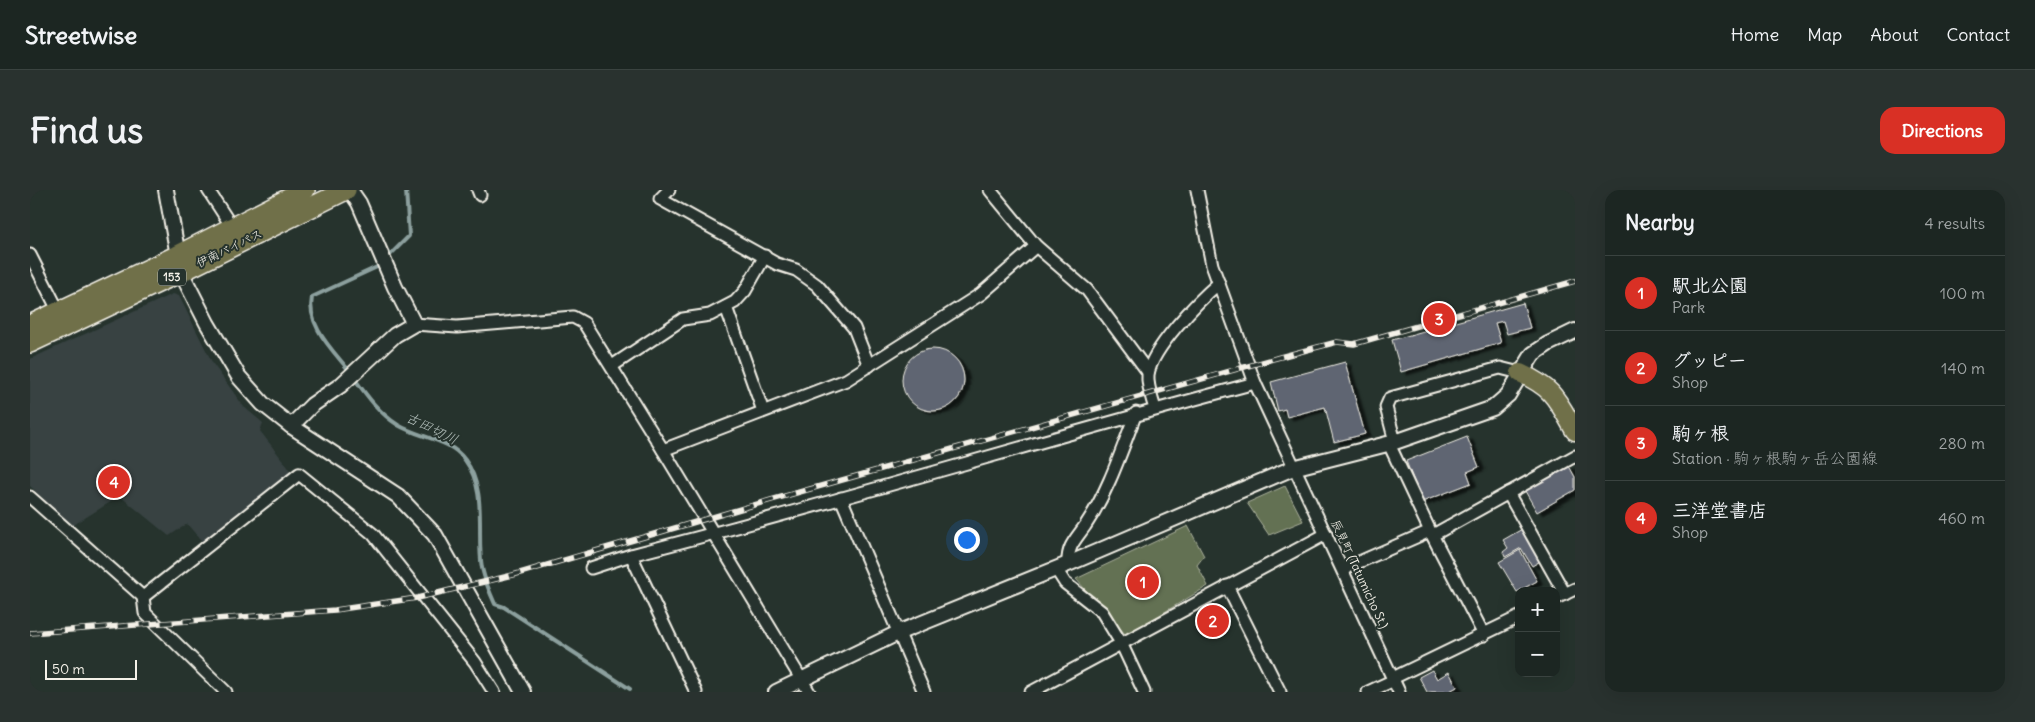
<!DOCTYPE html>
<html lang="en">
<head>
<meta charset="utf-8">
<style>
  :root { --surface:#1c2622; --page:#29322f; --text:#f1f3f6; --muted:#a0a5a5; --line:#3a4340; --accent:#d93025 }
  body { margin:0; font-family:Delius,"Klee One",sans-serif; background:var(--page); color:var(--text) }
  .controls { position:absolute; right:15px; bottom:15px; display:grid; overflow:hidden; border-radius:10px; box-shadow:0 5px 20px #0002 }
  .controls button { width:45px; height:45px; display:grid; place-items:center; padding:0; border:0; border-bottom:1px solid var(--line); background:var(--surface); color:var(--text); font:25px sans-serif }
  .scale { position:absolute; left:15px; bottom:12px; width:92px; box-sizing:border-box; padding-left:5px; border:2px solid #f4f1e8; border-top:0; font-size:14px; line-height:18px; white-space:nowrap; color:#f4f1e8; -webkit-text-stroke:4px #26332d; paint-order:stroke }
  .you { position:absolute; left:936px; top:349px; width:18px; height:18px; margin:-12px; border:4px solid #fff; border-radius:50%; background:#1a73e8; box-shadow:0 0 0 8px #1a73e833 }
  .badge { display:grid; place-items:center; width:32px; height:32px; border-radius:50%; background:var(--accent); color:#fff; font-size:16px; font-weight:700 }
  .pin { position:absolute; translate:-50% -50%; border:2px solid #fff; box-shadow:0 1px 5px #0006 }
  .list { margin:0; padding:0; list-style:none }
  h2 { display:flex; justify-content:space-between; align-items:center; height:65px; margin:0; padding:0 20px; font-size:21px }
  h2 small { font-size:16px; font-weight:400; color:var(--muted) }
  .list li { display:grid; grid-template-columns:32px 1fr auto; gap:15px; align-items:center; box-sizing:border-box; height:75px; padding:0 20px; border-top:1px solid var(--line) }
  .list b { display:block; font-size:19px; white-space:nowrap }
  .list p { margin:0; font-size:16px; white-space:nowrap; color:var(--muted) }
  .list em { font-size:16px; font-style:normal; color:var(--muted) }
  .map { position:relative; flex:none; width:1545px; height:502px; overflow:hidden; border-radius:15px }
  header { display:flex; align-items:center; gap:30px; box-sizing:border-box; height:70px; padding:0 25px; background:var(--surface); border-bottom:1px solid var(--line) }
  header strong { font-size:24px }
  nav { display:flex; gap:28px; margin-inline-start:auto; font-size:18px }
  .intro { display:flex; align-items:center; justify-content:space-between; box-sizing:border-box; height:120px; padding:0 30px }
  h1 { margin:0; font-size:35px }
  .button { padding:12px 22px; border-radius:15px; background:var(--accent); color:#fff; font-size:18px; font-weight:700 }
  main { display:flex; gap:30px; padding:0 30px }
  aside { flex:1; background:var(--surface); border-radius:15px; box-shadow:0 5px 20px #0002 }
  .map>svg:first-child { display:block }
</style>
</head>
<body>
<header>
<strong>Streetwise</strong>
<nav><a>Home</a><a>Map</a><a>About</a><a>Contact</a></nav>
</header>
<div class="intro"><h1>Find us</h1><a class="button">Directions</a></div>
<main>
<div class="map">
<svg width="1545" height="502" viewBox="0 0 1545 502">
  <defs>
    <filter id="shadow"><feDropShadow dx="5.5" dy="3" stdDeviation="1" flood-color="#0009"/></filter>
  </defs>
  <rect width="100%" height="100%" fill="#26332d"/>
  <filter id="ink" filterUnits="userSpaceOnUse"><feTurbulence type="fractalNoise" baseFrequency=".02" numOctaves="2"/><feDisplacementMap in="SourceGraphic" scale="10" xChannelSelector="R" yChannelSelector="G"/><feConvolveMatrix kernelMatrix="1 2 1 2 8 2 1 2 1" color-interpolation-filters="sRGB"/></filter>
  <g filter="url(#ink)">
    <!-- built -->
    <polygon fill="#374242" points="143,104 149,106 183,174 214,217 233,233 230,241 258,277 261,285 176,356 157,334 139,346 90,306 42,336 0,296 0,169"/>
    <!-- green -->
    <g fill="#637152" stroke="#acb19d">
      <polygon points="1255,296 1273,331 1239,345 1217,313"/>
      <polygon points="1158,336 1174,366 1167,375 1178,396 1096,445 1046,389"/>
    </g>
    <g fill="none" stroke-linecap="round" stroke-linejoin="round">
      <!-- stream -->
      <g stroke="#8ca09e" stroke-width="4">
        <polyline points="361,64 379,46 376,0"/>
        <path d="M320,182C304,161 276,136 282,107L347,77"/>
        <path d="M324,188C337,206 349,223 368,235C390,248 420,249 435,270C458,301 446,344 452,378C455,391 460,403 465,414L474,417L600,499"/>
      </g>
    </g>
    <!-- building -->
    <g fill="#5f6572" stroke="#f4f1e8" filter="url(#shadow)">
      <polygon points="1493,113 1500,138 1477,144 1473,131 1465,133 1471,153 1371,182 1362,150"/>
      <circle cx="903" cy="190" r="31"/>
      <polygon points="1315,172 1335,244 1304,252 1295,217 1257,227 1255,219 1248,221 1241,192"/>
      <polygon points="1437,247 1449,277 1437,282 1441,293 1392,312 1376,271"/>
      <polygon points="1539,276 1545,287 1545,300 1507,322 1495,301"/>
      <polygon points="1494,338 1512,370 1502,376 1491,358 1475,367 1473,362 1478,358 1473,350"/>
      <polygon points="1490,360 1507,391 1487,402 1469,372"/>
      <polygon points="1402,480 1407,489 1419,482 1427,497 1418,502 1397,502 1389,487"/>
    </g>
    <g fill="none" stroke-linecap="round" stroke-linejoin="round">
      <!-- minor casing -->
      <g stroke="#f4f1e8" stroke-width="15">
        <g id="minor">
          <polyline points="178,0 202,37"/>
          <polyline points="448,0 450,5"/>
          <polyline points="639,0 630,9 747,74 766,80 787,95 824,138 839,176"/>
          <polyline points="960,0 1006,56 1057,100 1118,182"/>
          <polyline points="1167,0 1182,75 1225,193 1369,502"/>
          <polyline points="0,65 29,122"/>
          <polyline points="696,117 733,221"/>
          <polyline points="384,134 427,137 543,127 554,133 633,260 779,502"/>
          <polyline points="582,176 653,129 680,125 705,112 715,101 735,66"/>
          <path d="M1125,219C1122,208 1117,196 1118,185C1121,159 1169,110 1189,93"/>
          <polyline points="1365,252 1356,217 1360,208 1470,178 1490,183"/>
          <polyline points="1359,254 1400,341 1454,445"/>
          <polyline points="633,260 816,190 951,104 1006,56"/>
          <polyline points="1478,303 1535,404"/>
          <polyline points="0,307 113,407 269,284 343,344 445,472 464,502"/>
          <polyline points="811,308 894,502"/>
          <polyline points="1403,345 1545,266"/>
          <path d="M1038,374C1037,357 1045,350 1055,336C1078,302 1091,262 1106,223"/>
          <polyline points="561,378 601,365"/>
          <polyline points="1026,379 1035,393 1072,422 1091,453 1114,502"/>
          <polyline points="1313,379 1400,341"/>
          <polyline points="1197,396 1250,502"/>
          <polyline points="113,407 115,423 196,502"/>
          <polyline points="1526,408 1545,399"/>
          <polyline points="1363,488 1489,427"/>
          <path d="M666,502L601,365C810,312 1016,248 1225,193"/>
          <polyline points="1001,502 1296,344"/>
          <polyline points="1338,502 1364,490"/>
        </g>
      </g>
      <!-- tertiary casing -->
      <g stroke="#f4f1e8" stroke-width="18">
        <g id="tertiary">
          <polyline points="136,0 151,82 177,133 209,187 233,214 261,236 368,306 405,345 493,502"/>
          <polyline points="261,236 282,215 311,195 365,145 384,134 365,97 329,13 320,0"/>
          <polyline points="746,502 870,442 1038,374 1263,278 1365,252 1463,218 1478,205 1503,164 1518,154 1545,141"/>
        </g>
      </g>
      <!-- primary casing -->
      <g stroke="#f4f1e8" stroke-width="21">
        <path id="primary" d="M1490,183C1524,198 1527,210 1545,241"/>
      </g>
      <!-- trunk casing -->
      <g stroke="#f4f1e8" stroke-width="22">
        <g id="trunk">
          <polyline points="0,135 148,65 275,0"/>
          <polyline points="0,153 151,82 316,0"/>
        </g>
      </g>
      <!-- minor -->
      <use href="#minor" stroke="#26332d" stroke-width="11"/>
      <!-- tertiary -->
      <use href="#tertiary" stroke="#26332d" stroke-width="14"/>
      <!-- primary -->
      <use href="#primary" stroke="#70704a" stroke-width="18"/>
      <!-- trunk -->
      <use href="#trunk" stroke="#70704a" stroke-width="19"/>
      <!-- rail casing -->
      <g stroke="#f4f1e8" stroke-width="5.5">
        <polyline id="rail" points="0,443 305,420 387,408 483,385 741,310 1250,167 1307,152 1324,154 1545,91"/>
      </g>
      <!-- rail -->
      <use href="#rail" stroke="#26332d" stroke-width="4" stroke-dasharray="11" stroke-linecap="butt"/>
    </g>
  </g>
  <g text-anchor="middle" dominant-baseline="central" stroke-width="4" stroke-linejoin="round" paint-order="stroke">
    <!-- shield labels -->
    <rect fill="#26332d" stroke="#b6b8b0" stroke-width="1" x="128" y="78.5" width="28" height="17" rx="4"/>
    <g font-size="11" font-weight="bold" fill="#f4f1e8">
      <text x="142" y="87">153</text>
    </g>
    <!-- street labels -->
    <g font-size="12" fill="#f4f1e8" stroke="#26332d">
      <text transform="translate(199 58) rotate(-26)">伊南バイパス</text>
      <text transform="translate(1330 384) rotate(65)">辰見町 (Tatumicho St.)</text>
    </g>
    <!-- water labels -->
    <g font-size="14" font-style="italic" fill="#afbbb7" stroke="#26332d">
      <text transform="translate(402 238) rotate(26)">古田切川</text>
    </g>
  </g>
</svg>
<div class="controls">
<button>+</button>
<button>−</button>
</div>
<div class="scale">50 m</div>
<div class="you"></div>
<div class="pin badge" style="left:1113px;top:392px">1</div>
<div class="pin badge" style="left:1183px;top:431px">2</div>
<div class="pin badge" style="left:1409px;top:129px">3</div>
<div class="pin badge" style="left:84px;top:292px">4</div>
</div>
<aside>
<h2>Nearby<small>4 results</small></h2>
<ul class="list">
<li><span class="badge">1</span><div><b>駅北公園</b><p>Park</p></div><em>100 m</em></li>
<li><span class="badge">2</span><div><b>グッピー</b><p>Shop</p></div><em>140 m</em></li>
<li><span class="badge">3</span><div><b>駒ヶ根</b><p>Station · 駒ヶ根駒ヶ岳公園線</p></div><em>280 m</em></li>
<li><span class="badge">4</span><div><b>三洋堂書店</b><p>Shop</p></div><em>460 m</em></li>
</ul>
</aside>
</main>
</body>
</html>
